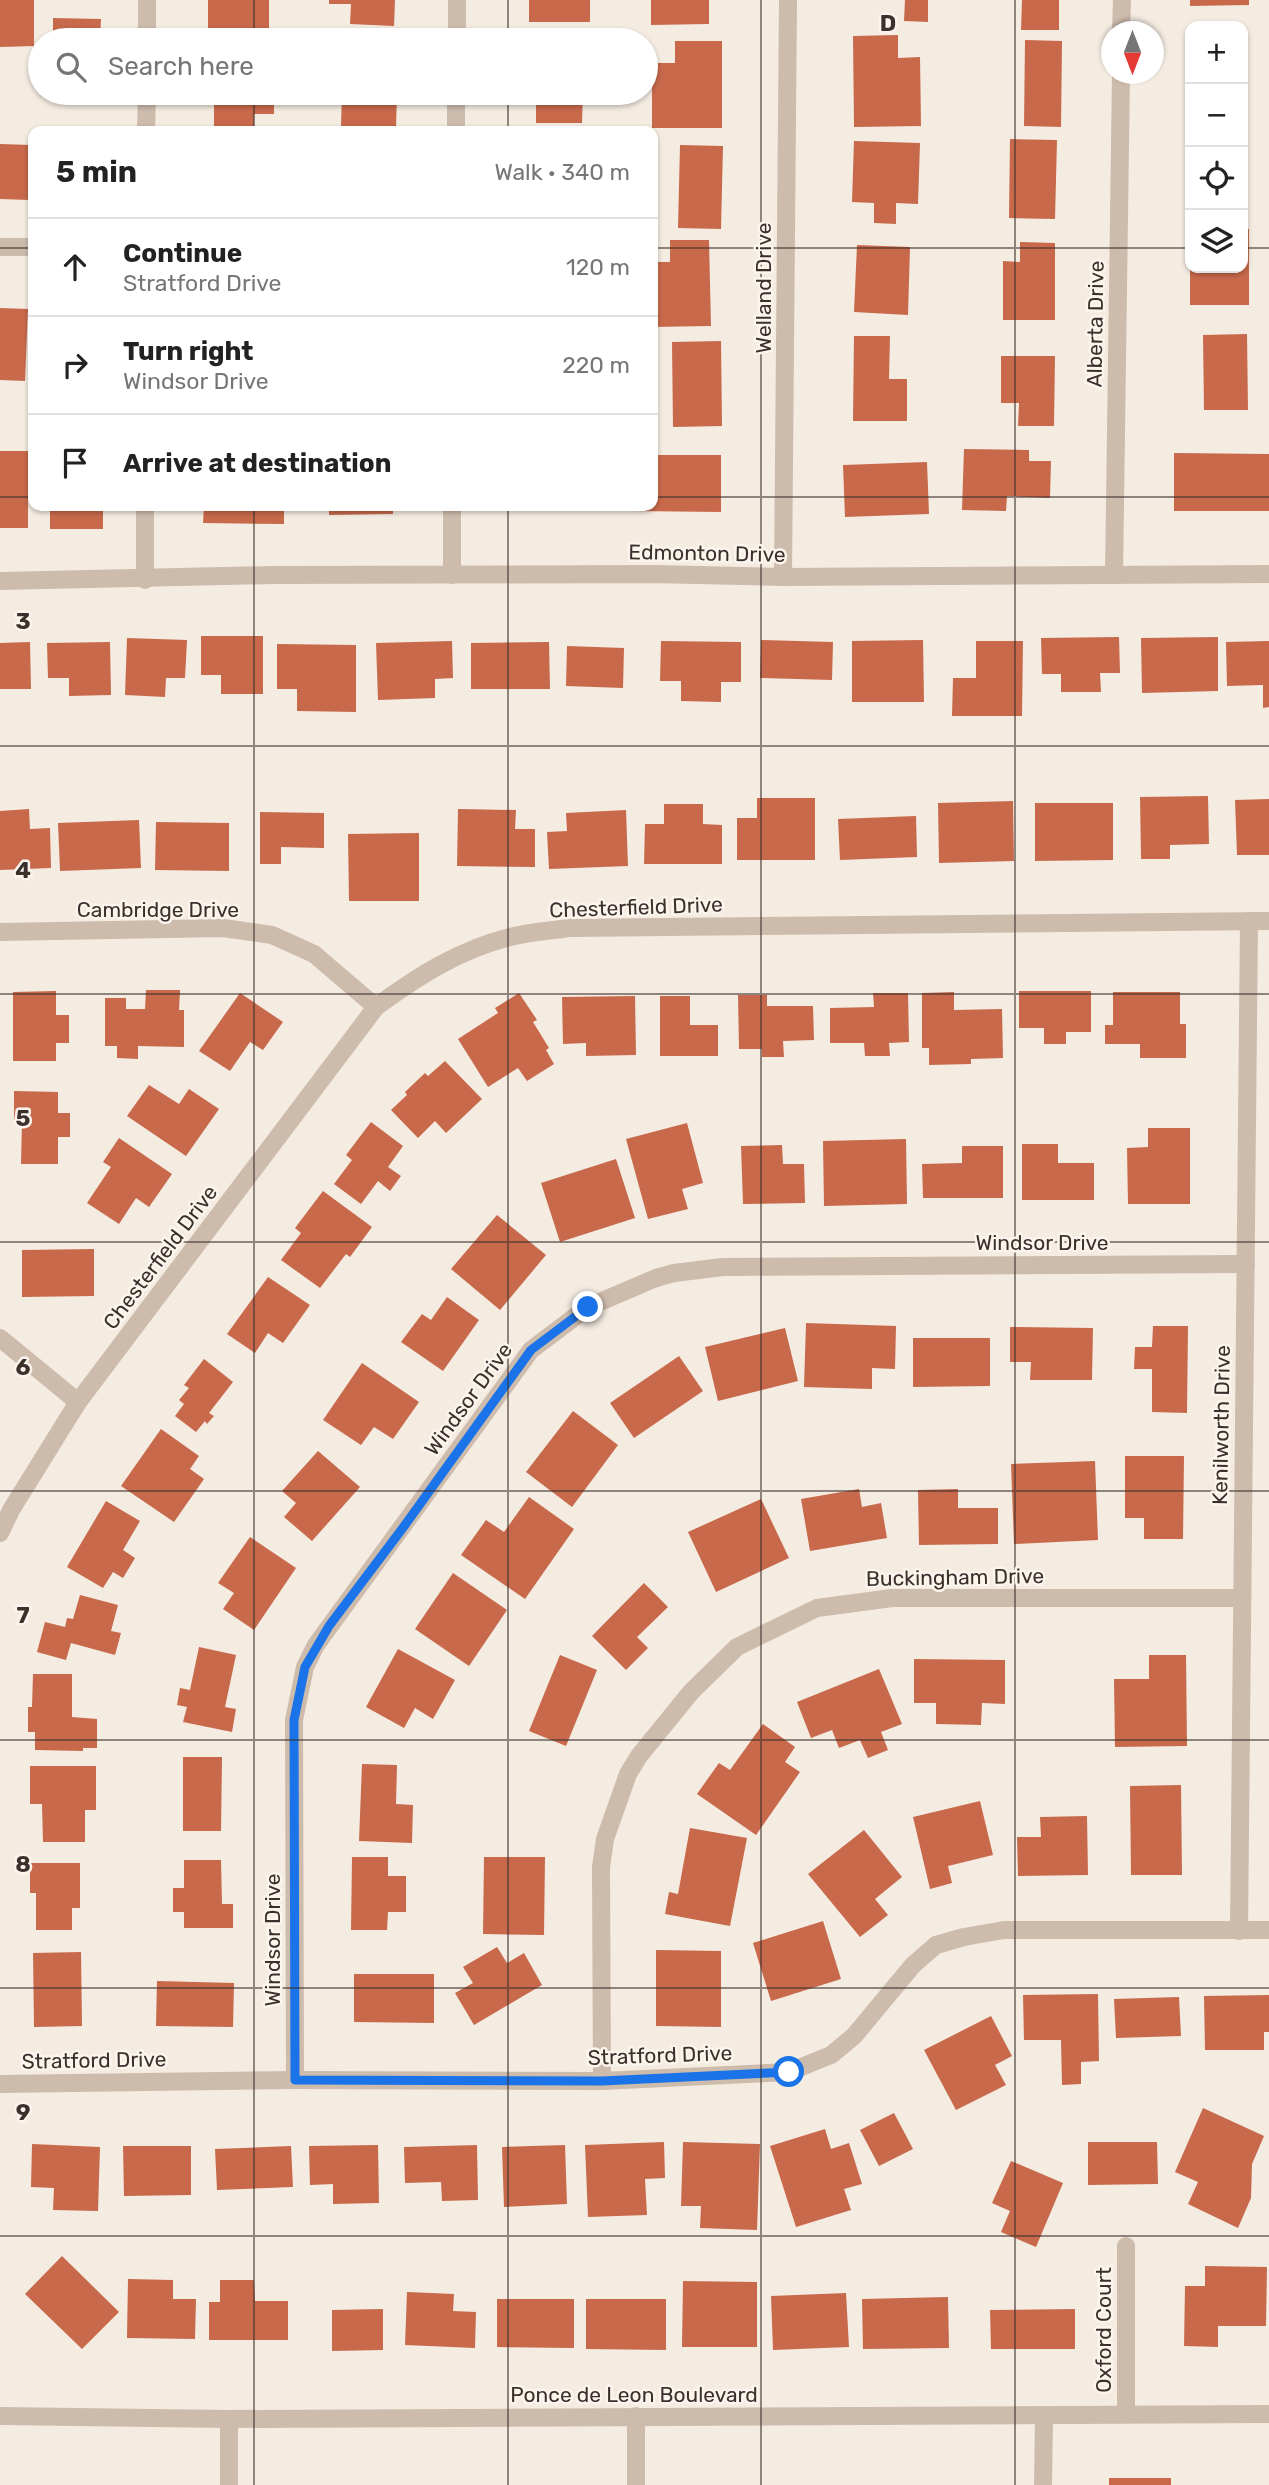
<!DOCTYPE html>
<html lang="en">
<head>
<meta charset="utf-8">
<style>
  :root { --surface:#fff; --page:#f6f6f6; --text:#222; --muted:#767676; --line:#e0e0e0 }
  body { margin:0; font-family:Rubik,sans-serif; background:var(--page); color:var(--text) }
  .controls { position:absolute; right:21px; top:21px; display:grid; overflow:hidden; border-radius:14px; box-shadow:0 2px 5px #0004 }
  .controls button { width:63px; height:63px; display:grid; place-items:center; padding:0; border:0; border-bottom:2px solid var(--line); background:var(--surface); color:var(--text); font:35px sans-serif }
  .compass { position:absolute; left:1101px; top:21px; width:63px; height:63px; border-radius:50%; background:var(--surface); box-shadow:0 2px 5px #0004; rotate:180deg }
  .stop { position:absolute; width:21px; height:21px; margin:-16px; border:5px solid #1a73e8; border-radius:50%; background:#fff }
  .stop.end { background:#1a73e8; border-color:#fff; box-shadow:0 2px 7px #0008 }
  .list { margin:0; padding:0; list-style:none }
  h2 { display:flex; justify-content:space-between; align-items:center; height:91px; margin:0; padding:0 28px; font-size:30px }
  h2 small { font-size:23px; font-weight:400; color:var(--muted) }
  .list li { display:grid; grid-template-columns:46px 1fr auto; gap:21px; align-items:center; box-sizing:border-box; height:98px; padding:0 28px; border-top:2px solid var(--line) }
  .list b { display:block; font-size:26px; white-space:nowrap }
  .list p { margin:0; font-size:23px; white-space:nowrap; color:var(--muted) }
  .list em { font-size:23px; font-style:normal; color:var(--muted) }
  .icon { flex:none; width:38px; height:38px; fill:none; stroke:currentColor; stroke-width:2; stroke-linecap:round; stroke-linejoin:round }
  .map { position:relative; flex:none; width:1269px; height:2485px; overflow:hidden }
  .search { position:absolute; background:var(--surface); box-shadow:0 2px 5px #0004; left:28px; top:28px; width:630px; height:77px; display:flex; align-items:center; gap:18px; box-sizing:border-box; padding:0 24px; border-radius:38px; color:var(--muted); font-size:26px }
  .panel { position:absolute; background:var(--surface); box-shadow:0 2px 5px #0004; left:28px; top:126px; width:630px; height:385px; border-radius:14px }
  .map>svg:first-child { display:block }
</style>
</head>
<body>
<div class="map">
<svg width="1269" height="2485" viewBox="0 0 1269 2485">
  <rect width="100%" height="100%" fill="#f4ebe1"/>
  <!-- building -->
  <g fill="#c8694b">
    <polygon points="0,0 34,0 34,46 0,47"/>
    <rect x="208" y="0" width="61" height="40"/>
    <polygon points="329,0 395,0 394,26 350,24 351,4 329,4"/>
    <rect x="529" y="0" width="61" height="22"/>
    <polygon points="651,0 709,0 709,24 651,25"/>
    <polygon points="905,0 928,0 928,22 904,21"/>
    <polygon points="1022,0 1059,0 1059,30 1021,30"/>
    <polygon points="1190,0 1249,0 1249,5 1190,6"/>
    <polygon points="53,18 101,19 100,40 53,40"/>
    <polygon points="898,35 898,58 920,57 921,126 854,127 853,36"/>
    <polygon points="1025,40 1062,41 1061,127 1024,126"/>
    <polygon points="675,41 722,41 722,128 652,128 652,63 675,63"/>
    <polygon points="214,93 274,93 274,114 254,114 254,131 214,131"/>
    <polygon points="342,93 397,93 396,128 341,126"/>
    <polygon points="536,93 583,93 582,123 536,123"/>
    <polygon points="1010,139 1057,140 1055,219 1009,218"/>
    <polygon points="854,141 920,143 918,204 896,203 896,224 874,223 874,203 852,202"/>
    <polygon points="0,144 31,145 29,200 0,199"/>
    <polygon points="680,145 723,146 721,229 678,228"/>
    <polygon points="1243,229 1249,229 1249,305 1190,305 1190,268 1243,268"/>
    <polygon points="670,240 709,240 711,326 653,327 653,262 670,262"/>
    <polygon points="1020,242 1055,243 1055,320 1003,320 1003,261 1020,262"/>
    <polygon points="857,245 910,247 908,315 854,312"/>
    <polygon points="0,308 28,309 25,381 0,380"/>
    <polygon points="1247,334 1248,410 1204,410 1203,335"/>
    <polygon points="854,336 890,336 889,379 907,379 907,421 853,421"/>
    <polygon points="721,341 722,426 673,427 672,342"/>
    <polygon points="1001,356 1055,356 1054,426 1018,426 1019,403 1001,403"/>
    <polygon points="964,449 1029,450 1029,461 1051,461 1050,498 1007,496 1006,511 962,510"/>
    <rect x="0" y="451" width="28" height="77"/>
    <polygon points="1174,453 1269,454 1269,511 1174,511"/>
    <polygon points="654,455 721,455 721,512 632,511 632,506 653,506"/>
    <polygon points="927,462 929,514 845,517 843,465"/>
    <rect x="50" y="506" width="53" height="23"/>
    <polygon points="204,506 284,506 284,524 203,523"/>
    <polygon points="329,506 393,506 393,514 329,515"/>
    <polygon points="522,506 553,506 553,511 522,510"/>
    <polygon points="201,636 263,636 263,694 221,694 221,675 201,675"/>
    <polygon points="1119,637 1120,673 1100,673 1101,692 1061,692 1061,674 1042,674 1041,638"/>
    <polygon points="1218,637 1218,691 1142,693 1141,638"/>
    <polygon points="127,638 187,640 185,678 166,678 165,697 125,695"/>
    <polygon points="761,640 833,642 832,680 760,678"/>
    <polygon points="923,640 924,702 852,702 852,641"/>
    <polygon points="452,641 453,678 435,679 435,698 378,700 376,643"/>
    <polygon points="661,641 741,642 741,682 721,682 721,702 681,701 681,681 660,681"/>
    <polygon points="976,641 1023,641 1022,716 952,716 953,678 976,678"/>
    <polygon points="1269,641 1269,707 1263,708 1263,685 1227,686 1226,642"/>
    <polygon points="30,642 31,689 0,689 0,643"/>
    <polygon points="110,642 111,695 69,696 69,678 48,678 47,643"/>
    <polygon points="549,642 550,689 471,689 471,643"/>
    <polygon points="277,644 356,645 356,712 297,711 297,689 277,689"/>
    <polygon points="567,646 624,648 623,688 566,686"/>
    <polygon points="1208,796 1209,844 1170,845 1170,859 1141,859 1140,797"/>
    <polygon points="757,798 815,798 815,860 737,860 737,818 757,818"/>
    <polygon points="1269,799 1269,855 1237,855 1235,800"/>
    <polygon points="1013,801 1014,861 939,863 938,803"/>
    <polygon points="1035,803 1113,803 1113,860 1035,861"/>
    <polygon points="664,804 703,804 703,824 722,825 722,864 644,864 645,824 664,824"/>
    <polygon points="29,809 30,829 50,828 51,868 0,870 0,811"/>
    <polygon points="458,809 516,810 515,829 535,829 535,867 457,866"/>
    <polygon points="626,810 628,866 549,869 547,832 567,831 566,813"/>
    <polygon points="260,812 324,813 324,848 281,847 281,864 260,864"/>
    <polygon points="916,816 917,857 840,860 838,819"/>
    <polygon points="139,820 141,868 60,871 58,823"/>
    <polygon points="156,822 229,823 229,871 155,870"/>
    <polygon points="419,833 419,901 349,901 348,834"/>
    <polygon points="146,990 180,990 179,1010 184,1010 184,1047 138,1046 138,1059 117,1058 117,1046 105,1046 105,998 126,998 126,1009 145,1009"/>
    <polygon points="56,991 56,1015 69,1015 69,1043 56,1043 56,1061 13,1061 13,992"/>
    <polygon points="1019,991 1091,991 1091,1032 1066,1032 1066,1044 1044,1044 1044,1028 1019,1028"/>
    <polygon points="954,992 954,1010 1002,1009 1003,1058 971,1059 971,1064 929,1065 929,1048 922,1048 922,993"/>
    <polygon points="1113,992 1180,992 1180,1024 1186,1024 1186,1058 1140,1058 1140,1044 1105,1044 1105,1025 1113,1025"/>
    <polygon points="240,993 283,1022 263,1050 250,1042 230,1071 199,1051"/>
    <polygon points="519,993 537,1020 533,1022 549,1048 546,1050 554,1064 527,1081 518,1068 488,1087 458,1039 498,1013 495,1008"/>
    <polygon points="873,993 908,993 909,1042 889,1043 890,1056 865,1056 864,1043 830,1043 830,1008 874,1007"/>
    <polygon points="738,995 767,995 767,1006 813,1006 814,1040 783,1041 784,1057 762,1057 762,1049 739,1049"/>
    <polygon points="635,996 636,1055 586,1056 586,1043 563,1044 562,997"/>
    <polygon points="660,996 690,996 690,1025 718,1025 718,1056 660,1056"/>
    <polygon points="445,1061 482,1099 446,1133 435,1121 418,1138 391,1110 407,1095 405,1092 425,1073 428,1076"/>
    <polygon points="149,1085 179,1104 189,1089 219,1109 186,1156 127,1116"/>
    <polygon points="14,1091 58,1092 58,1113 70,1113 70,1137 58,1137 58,1164 21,1164 22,1122 14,1122"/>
    <polygon points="371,1122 403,1146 388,1167 401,1176 390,1191 378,1181 361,1204 334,1184 352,1160 346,1155"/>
    <polygon points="687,1123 703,1183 682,1189 688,1209 648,1219 626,1139"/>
    <polygon points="1148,1128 1190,1128 1190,1204 1128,1204 1127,1148 1148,1147"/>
    <polygon points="119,1138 172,1174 149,1207 136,1198 119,1224 87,1203 111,1167 103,1162"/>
    <polygon points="906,1139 907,1204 824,1206 823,1141"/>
    <polygon points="1022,1144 1058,1144 1058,1163 1094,1163 1094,1200 1022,1200"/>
    <polygon points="782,1145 783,1164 804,1164 805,1203 743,1204 741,1146"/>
    <polygon points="962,1146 1003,1146 1003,1198 923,1198 922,1164 962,1163"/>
    <polygon points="616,1159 635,1218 560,1242 541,1183"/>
    <polygon points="323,1191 372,1227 350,1257 346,1254 320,1288 281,1260 301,1233 295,1228"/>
    <polygon points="497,1215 546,1255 500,1310 451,1269"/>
    <polygon points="94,1249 94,1296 22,1297 22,1250"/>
    <polygon points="268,1277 310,1305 283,1343 268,1333 255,1353 227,1334"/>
    <polygon points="447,1297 479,1320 443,1371 401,1342 422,1314 431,1320"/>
    <polygon points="806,1323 896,1326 895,1369 872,1368 872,1389 804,1387"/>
    <polygon points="1153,1326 1188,1326 1187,1413 1152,1412 1152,1369 1134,1369 1135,1347 1152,1347"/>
    <polygon points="1010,1327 1093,1328 1092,1380 1030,1380 1031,1362 1010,1362"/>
    <polygon points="785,1328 798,1381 718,1401 705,1347"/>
    <polygon points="913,1338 990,1338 990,1386 913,1387"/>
    <polygon points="679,1356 703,1391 634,1438 610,1403"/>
    <polygon points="204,1359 233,1382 209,1413 214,1416 207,1424 205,1421 196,1432 175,1416 184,1404 179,1400 189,1388 184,1385"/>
    <polygon points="362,1363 419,1402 393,1439 374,1427 361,1445 323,1420"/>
    <polygon points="573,1411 618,1445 572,1507 526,1472"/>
    <polygon points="161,1429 199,1456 190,1469 204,1479 174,1522 121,1486"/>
    <polygon points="318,1451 360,1487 312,1541 284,1517 296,1503 282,1491"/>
    <polygon points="1125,1456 1184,1456 1183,1539 1144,1539 1144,1518 1125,1518"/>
    <polygon points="1095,1461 1098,1540 1014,1544 1011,1464"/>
    <polygon points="859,1489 862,1507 881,1503 887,1538 810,1551 801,1499"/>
    <polygon points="958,1489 958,1508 998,1508 998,1544 919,1545 918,1490"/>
    <polygon points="529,1497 574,1529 525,1599 461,1555 486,1520 504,1532"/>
    <polygon points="761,1499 789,1558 716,1592 688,1532"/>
    <polygon points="106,1501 140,1521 123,1550 135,1558 123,1578 113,1572 103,1588 67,1567"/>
    <polygon points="250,1537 296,1568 254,1630 223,1609 234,1593 218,1583"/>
    <polygon points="453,1573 507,1610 469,1666 415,1629"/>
    <polygon points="644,1583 668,1607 637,1637 648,1648 626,1670 592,1636"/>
    <polygon points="80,1595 118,1605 111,1631 121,1633 115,1655 71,1643 66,1660 37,1652 45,1622 65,1627 67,1618 73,1619"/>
    <polygon points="199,1647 236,1655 225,1707 236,1709 232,1732 183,1722 187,1707 177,1705 180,1688 190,1690"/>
    <polygon points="398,1649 455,1680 433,1719 415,1708 404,1728 366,1707"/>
    <polygon points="560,1655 597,1670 566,1746 529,1731"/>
    <polygon points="1149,1655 1186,1655 1187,1746 1115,1747 1114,1679 1149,1679"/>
    <polygon points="914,1659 1005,1660 1005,1704 982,1703 981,1725 936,1724 936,1703 914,1703"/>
    <polygon points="879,1669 902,1724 881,1732 888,1750 868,1758 860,1740 839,1748 832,1730 811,1738 797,1702"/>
    <polygon points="33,1674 72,1674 72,1717 97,1719 97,1748 83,1748 83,1751 35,1750 35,1732 28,1732 28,1707 32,1707"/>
    <polygon points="763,1724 795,1747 785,1762 800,1772 756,1835 697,1794 719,1763 730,1770"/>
    <polygon points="183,1757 222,1757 221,1831 183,1831"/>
    <polygon points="362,1764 397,1765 396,1804 413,1805 412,1843 359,1841"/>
    <polygon points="30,1766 96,1766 96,1810 85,1810 85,1842 43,1842 42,1804 30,1804"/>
    <polygon points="1181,1785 1182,1875 1131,1875 1130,1786"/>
    <polygon points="980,1801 993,1855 948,1866 952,1883 930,1889 913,1817"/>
    <polygon points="1087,1816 1088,1875 1018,1876 1017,1837 1041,1837 1040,1817"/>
    <polygon points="690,1828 747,1838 730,1926 665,1914 669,1892 678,1894"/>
    <polygon points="864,1830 902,1877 875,1899 888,1915 860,1937 808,1874"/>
    <polygon points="352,1857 388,1857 388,1876 406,1876 406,1912 388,1912 387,1930 351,1930"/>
    <polygon points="484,1857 545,1857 544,1935 483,1934"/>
    <polygon points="184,1860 221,1860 222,1904 233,1904 233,1928 184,1928 184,1912 173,1912 173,1888 184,1888"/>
    <polygon points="30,1863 80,1863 80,1908 72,1908 72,1930 36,1930 36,1893 30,1893"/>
    <polygon points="823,1921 841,1979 771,2001 753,1943"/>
    <polygon points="497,1947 507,1963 524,1953 542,1985 474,2025 455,1993 473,1983 463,1967"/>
    <polygon points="656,1950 721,1951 721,2027 656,2026"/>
    <polygon points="81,1952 82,2026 34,2027 33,1953"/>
    <polygon points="354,1974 434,1974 434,2023 354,2022"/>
    <polygon points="157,1981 234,1983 233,2027 156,2026"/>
    <polygon points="1098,1994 1099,2061 1081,2062 1081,2084 1062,2085 1061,2040 1024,2040 1023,1995"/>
    <polygon points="1269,1995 1269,2032 1264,2032 1264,2050 1205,2050 1204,1996"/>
    <polygon points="1179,1997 1181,2036 1116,2038 1114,1999"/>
    <polygon points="991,2016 1012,2056 995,2065 1006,2085 956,2110 924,2050"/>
    <polygon points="1203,2108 1264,2136 1252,2164 1251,2198 1238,2228 1188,2204 1198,2182 1175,2172"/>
    <polygon points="894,2113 913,2149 879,2166 860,2130"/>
    <polygon points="825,2129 831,2149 849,2143 862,2184 844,2189 851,2210 796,2227 770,2146"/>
    <polygon points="664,2142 665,2178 645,2179 647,2215 588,2217 585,2145"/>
    <polygon points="683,2142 760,2144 757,2230 700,2228 701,2206 681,2206"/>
    <polygon points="1088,2142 1157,2142 1158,2184 1088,2185"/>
    <polygon points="32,2144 100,2147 98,2211 53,2210 54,2188 31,2187"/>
    <polygon points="378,2145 379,2203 333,2204 333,2184 310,2185 309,2146"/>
    <polygon points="477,2145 478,2200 442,2201 441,2182 405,2183 404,2147"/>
    <polygon points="565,2145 567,2204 504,2207 502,2147"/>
    <polygon points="123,2146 191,2146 191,2195 124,2196"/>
    <polygon points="291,2146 293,2187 217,2190 215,2149"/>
    <polygon points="1011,2161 1063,2183 1036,2247 1001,2232 1010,2211 992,2203"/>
    <polygon points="62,2256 119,2312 82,2349 25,2294"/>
    <polygon points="1205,2266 1267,2267 1266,2326 1218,2326 1218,2347 1184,2346 1185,2286 1205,2286"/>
    <polygon points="128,2279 173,2280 173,2299 196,2299 195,2339 127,2338"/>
    <polygon points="220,2280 254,2280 255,2301 288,2301 288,2340 209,2340 209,2302 220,2302"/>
    <polygon points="683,2281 757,2282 757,2347 682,2347"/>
    <polygon points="407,2292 454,2294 453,2311 476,2312 475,2348 405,2345"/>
    <polygon points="846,2293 849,2347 773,2350 771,2296"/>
    <polygon points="948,2297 949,2348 863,2349 862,2299"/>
    <polygon points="497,2299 574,2299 574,2348 497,2347"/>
    <polygon points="586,2299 666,2299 666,2350 586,2349"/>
    <polygon points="383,2309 383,2350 332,2351 332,2310"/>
    <polygon points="1075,2309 1075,2349 991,2349 990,2310"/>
    <rect x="1109" y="2478" width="62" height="7"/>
  </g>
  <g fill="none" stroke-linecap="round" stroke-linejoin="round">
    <!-- minor -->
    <g stroke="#cdbbac" stroke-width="18">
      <polyline points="1121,32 1122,0"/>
      <polyline points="147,40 147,0"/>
      <polyline points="457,40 457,0"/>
      <polyline points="146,131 147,93"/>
      <polyline points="456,131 456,93"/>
      <polyline points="0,247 33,247"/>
      <polyline points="452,575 452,506"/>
      <polyline points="1114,575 1121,74"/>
      <polyline points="783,577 788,0"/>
      <polyline points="145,580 145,506"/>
      <polyline points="0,581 272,575 653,574 783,577 1269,574"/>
      <polyline points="0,932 223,928 272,935 314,954 376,1007"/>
      <polyline points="0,1338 78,1402"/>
      <path d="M0,1533L11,1510L78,1402L376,1007C418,976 459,950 510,937C529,932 549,931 569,928L1269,921"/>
      <polyline points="1239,1931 1249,921"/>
      <polyline points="295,2080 294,1720 305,1667 316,1645 531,1350 588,1307 656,1278 674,1273 723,1267 1246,1264"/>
      <polyline points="602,2081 601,1867 605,1839 628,1774 639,1756 691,1692 737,1647 817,1608 892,1598 1242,1598"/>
      <polyline points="0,2084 295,2080 602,2081 789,2072 831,2055 854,2036 913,1965 936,1945 964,1937 1004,1930 1269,1930"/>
      <polyline points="1126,2414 1126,2246"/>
      <polyline points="0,2416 229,2419 1269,2414"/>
      <polyline points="229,2485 229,2419"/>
      <polyline points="636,2485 636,2416"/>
      <polyline points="1043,2485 1044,2416"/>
    </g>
  </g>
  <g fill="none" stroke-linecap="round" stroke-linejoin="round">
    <!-- route -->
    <polyline stroke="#1a73e8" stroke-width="9" points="588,1307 531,1350 405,1525 329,1626 305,1667 294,1720 295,2080 602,2081 789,2072"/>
  </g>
  <!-- grid -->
  <path fill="none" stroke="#3b302b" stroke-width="2" stroke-opacity="0.55" d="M254,0V40M508,0V40M761,0V2485M1015,0V2485M254,93V131M508,93V131M0,248H33M653,248H1190M1243,248H1269M0,497H33M653,497H1269M254,506V2485M508,506V2485M0,746H1269M0,994H1269M0,1242H1269M0,1491H1269M0,1740H1269M0,1988H1269M0,2236H1269"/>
  <g text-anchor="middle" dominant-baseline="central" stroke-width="5" stroke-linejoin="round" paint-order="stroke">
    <!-- street labels -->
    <g font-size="21" fill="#3b302b" stroke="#fbf5ee">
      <text transform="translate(763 288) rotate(-90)">Welland Drive</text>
      <text transform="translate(1095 324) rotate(-89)">Alberta Drive</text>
      <text transform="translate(707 553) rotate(1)">Edmonton Drive</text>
      <text transform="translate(636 907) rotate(-2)">Chesterfield Drive</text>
      <text x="158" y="909">Cambridge Drive</text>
      <text x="1042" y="1242">Windsor Drive</text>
      <text transform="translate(160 1257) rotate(-53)">Chesterfield Drive</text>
      <text transform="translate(468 1399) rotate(-54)">Windsor Drive</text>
      <text transform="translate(1221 1425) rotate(-89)">Kenilworth Drive</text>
      <text transform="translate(955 1577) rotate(-1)">Buckingham Drive</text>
      <text transform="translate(272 1940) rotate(-90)">Windsor Drive</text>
      <text transform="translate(660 2055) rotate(-2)">Stratford Drive</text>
      <text transform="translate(94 2060) rotate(-1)">Stratford Drive</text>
      <text transform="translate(1103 2330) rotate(-90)">Oxford Court</text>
      <text x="634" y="2394">Ponce de Leon Boulevard</text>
    </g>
  </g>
  <g font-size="23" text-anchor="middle" font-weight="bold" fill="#3b302b" stroke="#fbf5ee" stroke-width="5" stroke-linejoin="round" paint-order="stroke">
    <text x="888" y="31">D</text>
    <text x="23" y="629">3</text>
    <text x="23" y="878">4</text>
    <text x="23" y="1126">5</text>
    <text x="23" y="1375">6</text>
    <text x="23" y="1623">7</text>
    <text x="23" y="1872">8</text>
    <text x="23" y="2120">9</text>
  </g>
</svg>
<div class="controls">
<button>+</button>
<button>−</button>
<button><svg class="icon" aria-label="locate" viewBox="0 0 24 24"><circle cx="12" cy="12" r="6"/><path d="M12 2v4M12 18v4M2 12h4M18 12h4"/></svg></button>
<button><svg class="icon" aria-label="layers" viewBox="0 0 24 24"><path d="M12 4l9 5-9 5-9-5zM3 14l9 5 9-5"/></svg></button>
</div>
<svg class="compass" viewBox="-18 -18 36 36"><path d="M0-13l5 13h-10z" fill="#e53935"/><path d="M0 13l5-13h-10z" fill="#767676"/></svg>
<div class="stop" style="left:789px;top:2072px"></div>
<div class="stop end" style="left:588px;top:1307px"></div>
<div class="search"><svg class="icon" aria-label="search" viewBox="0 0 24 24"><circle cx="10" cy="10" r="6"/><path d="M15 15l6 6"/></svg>Search here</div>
<section class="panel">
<h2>5 min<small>Walk · 340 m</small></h2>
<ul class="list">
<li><svg class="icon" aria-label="ahead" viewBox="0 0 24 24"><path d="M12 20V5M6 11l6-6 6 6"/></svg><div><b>Continue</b><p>Stratford Drive</p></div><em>120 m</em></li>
<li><svg class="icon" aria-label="right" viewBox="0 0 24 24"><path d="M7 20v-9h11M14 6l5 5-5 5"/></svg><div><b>Turn right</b><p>Windsor Drive</p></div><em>220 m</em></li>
<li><svg class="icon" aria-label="arrive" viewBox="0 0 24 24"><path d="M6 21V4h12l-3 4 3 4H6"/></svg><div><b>Arrive at destination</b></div></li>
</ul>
</section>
</div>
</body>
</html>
